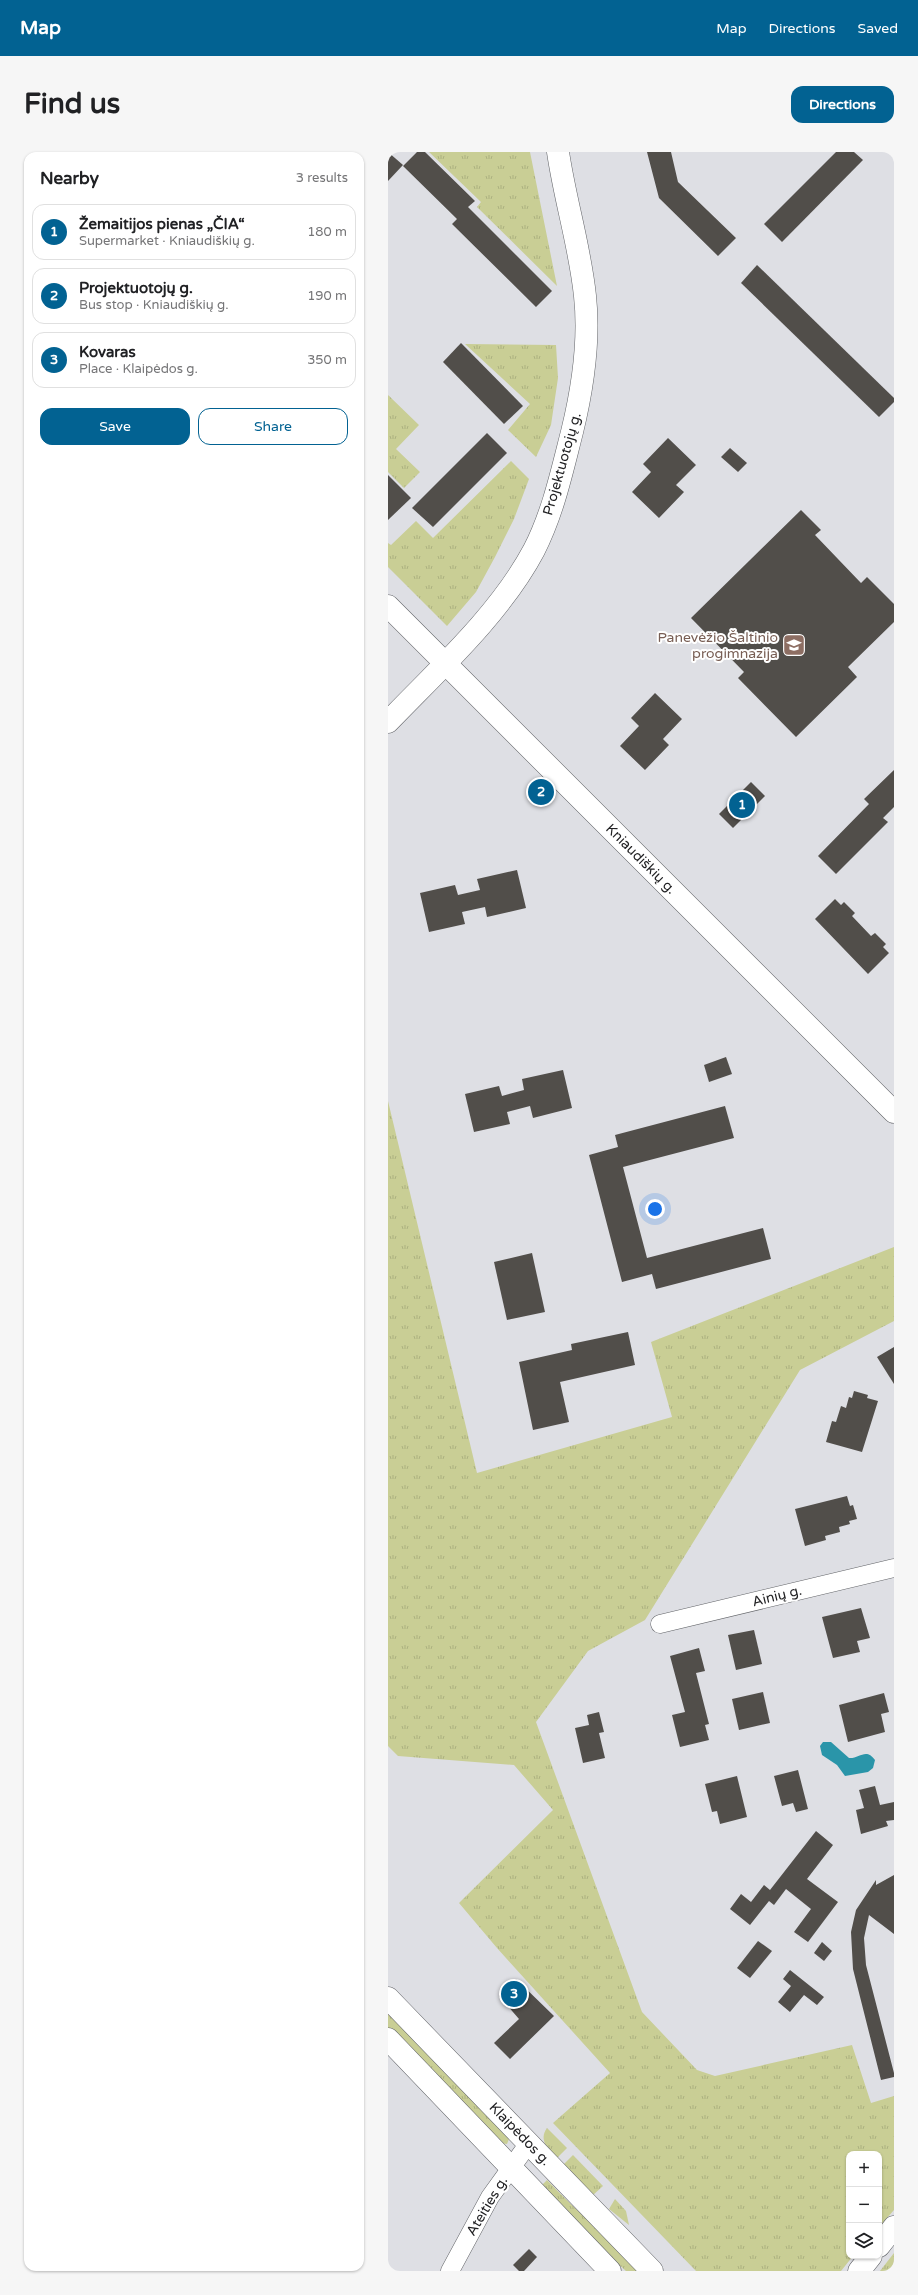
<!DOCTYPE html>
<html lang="en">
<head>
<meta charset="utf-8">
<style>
  :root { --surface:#fff; --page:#f6f6f6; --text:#202124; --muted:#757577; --line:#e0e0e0; --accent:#026292 }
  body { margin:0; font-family:"Varela Round",sans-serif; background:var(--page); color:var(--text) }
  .controls { position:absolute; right:12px; bottom:12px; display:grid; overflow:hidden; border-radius:8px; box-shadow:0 1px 3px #0004 }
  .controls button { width:36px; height:36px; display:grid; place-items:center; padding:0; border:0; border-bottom:1px solid var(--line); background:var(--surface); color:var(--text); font:20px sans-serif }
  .you { position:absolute; left:267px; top:1057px; width:14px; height:14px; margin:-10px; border:3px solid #fff; border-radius:50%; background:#1a73e8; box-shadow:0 0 0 6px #1a73e833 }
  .badge { display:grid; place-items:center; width:26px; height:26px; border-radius:50%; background:var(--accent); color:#fff; font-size:13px; font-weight:700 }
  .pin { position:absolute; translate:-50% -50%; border:2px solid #fff; box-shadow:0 1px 4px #0006 }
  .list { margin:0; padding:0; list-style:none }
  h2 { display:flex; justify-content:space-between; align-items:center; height:52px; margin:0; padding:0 16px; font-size:17px }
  h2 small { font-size:13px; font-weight:400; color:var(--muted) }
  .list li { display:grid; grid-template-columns:26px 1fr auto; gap:12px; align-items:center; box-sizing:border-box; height:56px; margin:0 8px 8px; padding:0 8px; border:1px solid var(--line); border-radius:12px }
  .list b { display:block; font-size:15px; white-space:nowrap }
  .list p { margin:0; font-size:13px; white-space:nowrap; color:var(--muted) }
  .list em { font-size:13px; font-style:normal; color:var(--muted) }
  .actions { display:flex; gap:8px; padding:12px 16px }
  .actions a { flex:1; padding:9px 0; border:1px solid var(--accent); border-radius:12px; text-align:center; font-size:14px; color:var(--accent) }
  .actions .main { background:var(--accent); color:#fff }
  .icon { flex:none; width:22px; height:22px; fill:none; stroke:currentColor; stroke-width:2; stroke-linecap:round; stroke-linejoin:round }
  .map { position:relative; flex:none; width:506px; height:2119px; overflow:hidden; border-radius:12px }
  header { display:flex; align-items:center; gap:24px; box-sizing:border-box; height:56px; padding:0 20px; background:var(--accent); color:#fff }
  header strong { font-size:19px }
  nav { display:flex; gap:22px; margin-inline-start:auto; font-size:14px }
  .intro { display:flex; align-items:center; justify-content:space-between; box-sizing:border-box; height:96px; padding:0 24px }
  h1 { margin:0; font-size:28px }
  .button { padding:10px 18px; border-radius:12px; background:var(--accent); color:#fff; font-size:14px; font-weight:700 }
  main { display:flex; gap:24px; padding:0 24px }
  aside { flex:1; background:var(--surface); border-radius:12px; box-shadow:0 1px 3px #0004 }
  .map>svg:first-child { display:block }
</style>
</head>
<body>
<header>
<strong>Map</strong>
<nav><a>Map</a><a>Directions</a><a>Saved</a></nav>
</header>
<div class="intro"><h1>Find us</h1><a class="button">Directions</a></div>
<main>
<aside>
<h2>Nearby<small>3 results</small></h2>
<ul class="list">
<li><span class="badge">1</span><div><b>Žemaitijos pienas „ČIA“</b><p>Supermarket · Kniaudiškių g.</p></div><em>180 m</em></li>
<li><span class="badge">2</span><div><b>Projektuotojų g.</b><p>Bus stop · Kniaudiškių g.</p></div><em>190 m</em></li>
<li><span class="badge">3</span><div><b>Kovaras</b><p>Place · Klaipėdos g.</p></div><em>350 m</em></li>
</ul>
<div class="actions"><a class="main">Save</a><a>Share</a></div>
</aside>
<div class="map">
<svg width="506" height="2119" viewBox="0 0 506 2119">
  <defs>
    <pattern id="grass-tufts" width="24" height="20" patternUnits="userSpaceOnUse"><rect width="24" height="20" fill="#c9ce95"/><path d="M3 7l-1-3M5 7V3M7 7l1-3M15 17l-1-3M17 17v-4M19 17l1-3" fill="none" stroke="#acb180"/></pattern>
  </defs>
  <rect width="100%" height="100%" fill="#dedfe4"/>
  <!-- grass -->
  <g fill="url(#grass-tufts)">
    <polygon points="41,0 142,0 169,134 89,55 93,50"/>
    <polygon points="77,192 168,193 170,226 163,273 148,305 120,278 142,252"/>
    <polygon points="0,243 31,273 8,297 32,320 16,336 0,320"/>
    <polygon points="123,309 141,327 126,367 107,405 88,440 59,474 0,415 0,391 3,393 28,369 45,386"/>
    <polygon points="0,949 89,1321 284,1265 263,1190 506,1095 506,1169 412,1218 257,1468 200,1499 148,1570 254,1860 309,1918 327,1924 464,1893 483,1951 506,1944 506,2058 491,2075 491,2002 461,2002 461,2104 465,2104 453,2119 308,2119 165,1971 222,1921 109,1796 71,1751 165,1658 126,1613 10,1604 0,1594"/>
    <polygon points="0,1856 121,1987 119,1992 111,1991 0,1876"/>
    <path d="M159,1976L179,1996L168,2007C161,1998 150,1988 159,1976Z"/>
    <polygon points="185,2003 215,2034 204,2044 174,2014"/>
    <path d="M159,2028C189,2060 222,2087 253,2119H238L214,2097L153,2034Z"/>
    <polygon points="227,2047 238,2059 241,2073 221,2057"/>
    <polygon points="506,2101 506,2119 492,2119"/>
  </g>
  <!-- water -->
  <path fill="#2a95a9" d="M435,1590H443L461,1606C471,1607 478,1595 487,1608L485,1616L480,1620L457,1624L449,1613L434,1603L432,1594Z"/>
  <!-- building -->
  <g fill="#514e4a">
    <polygon points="0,0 15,13 0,29"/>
    <polygon points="29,0 37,0 87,49 80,55 164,139 148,155 64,72 69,67 15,14"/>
    <polygon points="259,0 283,0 290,30 348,86 330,104 271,46"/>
    <polygon points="448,0 466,0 475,8 394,90 376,72"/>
    <polygon points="369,113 506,246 506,250 491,265 353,131"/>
    <polygon points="73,191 135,254 116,272 55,210"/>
    <polygon points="99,281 119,301 45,375 24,356"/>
    <polygon points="280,286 308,313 288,333 296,340 271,366 244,340 263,320 255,312"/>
    <polygon points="342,296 359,311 350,320 333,305"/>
    <polygon points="0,323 23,346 0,368"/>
    <polygon points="413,358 433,378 427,383 473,431 479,425 506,452 506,470 460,515 469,525 408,585 350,526 356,520 303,466"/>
    <polygon points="267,541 294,567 275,587 281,593 257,618 232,594 251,574 243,566"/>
    <polygon points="506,618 506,655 495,666 500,670 448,722 430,704 481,652 476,647"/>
    <polygon points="363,630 377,644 345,676 331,662"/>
    <polygon points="129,718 138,756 99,765 97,755 74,760 77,772 41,780 32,741 67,733 70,743 92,738 89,727"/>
    <polygon points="447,747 453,753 456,750 467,761 464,764 483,784 487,781 498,792 495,795 501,801 480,822 427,767"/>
    <polygon points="338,905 344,922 321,930 316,913"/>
    <polygon points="175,918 184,956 145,966 142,954 119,960 122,972 86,980 77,942 111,934 114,944 136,938 134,927"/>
    <polygon points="337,954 346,986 235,1015 259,1106 375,1076 383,1107 268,1137 264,1122 234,1130 201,1003 230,995 227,983"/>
    <polygon points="144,1101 157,1160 119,1168 106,1110"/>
    <polygon points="240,1180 247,1213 172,1230 181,1270 145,1278 131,1210 184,1198 183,1192"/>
    <polygon points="506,1195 506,1232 489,1205"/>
    <polygon points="466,1239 480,1243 479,1246 490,1249 474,1300 438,1290 444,1269 448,1270 453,1254 458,1256 461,1245 464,1246"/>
    <polygon points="459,1344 462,1354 465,1353 469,1367 461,1369 462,1372 451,1375 452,1380 437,1384 438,1388 417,1394 407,1357"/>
    <polygon points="473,1456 482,1486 469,1489 472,1500 445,1506 434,1465"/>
    <polygon points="366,1478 374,1512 348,1518 340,1483"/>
    <polygon points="311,1496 317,1519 308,1521 321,1572 317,1573 321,1588 292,1595 284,1563 297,1560 282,1504"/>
    <polygon points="375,1540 382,1571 351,1578 344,1547"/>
    <polygon points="496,1541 501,1560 493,1562 497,1580 460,1590 451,1553"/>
    <polygon points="211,1560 216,1580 211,1581 217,1606 195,1611 187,1576 201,1573 199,1563"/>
    <polygon points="410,1618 420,1657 408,1660 405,1651 394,1654 386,1624"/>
    <polygon points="349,1624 359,1665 332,1672 329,1659 324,1660 317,1632"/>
    <polygon points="487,1634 492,1653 506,1650 506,1668 498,1669 500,1674 473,1682 468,1658 476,1656 471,1638"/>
    <polygon points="428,1679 445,1693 419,1727 450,1750 420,1790 406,1780 423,1757 398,1737 386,1753 381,1749 362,1773 342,1757 353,1742 363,1750 376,1733 382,1738"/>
    <polygon points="506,1723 506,1782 481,1763 476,1786 478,1813 506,1921 506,1925 493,1928 465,1817 463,1780 468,1758 488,1728 488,1733"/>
    <polygon points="370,1789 384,1799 362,1826 349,1816"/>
    <polygon points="434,1790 444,1799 436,1809 426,1801"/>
    <polygon points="402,1818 436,1845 429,1853 416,1843 402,1860 390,1850 403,1834 395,1827"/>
    <polygon points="128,1827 166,1864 122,1907 106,1891 131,1867 111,1844"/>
    <polygon points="141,2097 149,2105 136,2119 131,2119 125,2113"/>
  </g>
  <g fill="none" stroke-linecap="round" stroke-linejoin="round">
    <!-- minor casing -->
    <g stroke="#626468" stroke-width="19">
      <g id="minor">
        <polyline points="272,1472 506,1416"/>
        <polyline points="62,2119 102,2045 141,1991"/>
      </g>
    </g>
    <!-- major casing -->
    <g stroke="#626468" stroke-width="23">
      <g id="major">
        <polyline points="0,454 506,960"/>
        <path d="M0,570C50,518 112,462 146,398C165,361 174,319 184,280C195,235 202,190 197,144C192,95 177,48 170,0"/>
        <polyline points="491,2094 506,2075"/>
        <polyline points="471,2119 483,2104"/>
      </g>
    </g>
    <!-- highway casing -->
    <g stroke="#626468" stroke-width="23">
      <g id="highway">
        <polyline points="0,1846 264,2119"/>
        <polyline points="0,1887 222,2119"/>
      </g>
    </g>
    <!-- minor -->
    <use href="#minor" stroke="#fff" stroke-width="18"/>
    <!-- major -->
    <use href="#major" stroke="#fff" stroke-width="22"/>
    <!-- highway -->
    <use href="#highway" stroke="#fff" stroke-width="22"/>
  </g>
  <!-- icons -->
  <defs>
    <g id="school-square" transform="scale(1.15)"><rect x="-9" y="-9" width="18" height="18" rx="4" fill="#8d6e63" stroke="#fff"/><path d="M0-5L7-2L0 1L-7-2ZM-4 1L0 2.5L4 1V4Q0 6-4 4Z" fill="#fff"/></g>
  </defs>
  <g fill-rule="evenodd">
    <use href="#school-square" x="406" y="493"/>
  </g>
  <g text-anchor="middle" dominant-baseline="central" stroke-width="4" stroke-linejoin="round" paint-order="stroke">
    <!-- street labels -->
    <g font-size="14" fill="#222224" stroke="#fff">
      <text transform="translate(174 312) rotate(-74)">Projektuotojų g.</text>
      <text transform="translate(253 707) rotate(45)">Kniaudiškių g.</text>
      <text transform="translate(389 1444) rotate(-14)">Ainių g.</text>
      <text transform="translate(132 1982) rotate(46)">Klaipėdos g.</text>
      <text transform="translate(99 2054) rotate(-59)">Ateities g.</text>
    </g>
    <!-- education labels -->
    <g font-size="14" fill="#785e54" stroke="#fff" text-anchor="end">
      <text x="390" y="485">Panevėžio Šaltinio<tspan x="390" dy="16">progimnazija</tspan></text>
    </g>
  </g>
</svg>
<div class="controls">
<button>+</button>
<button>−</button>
<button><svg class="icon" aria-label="layers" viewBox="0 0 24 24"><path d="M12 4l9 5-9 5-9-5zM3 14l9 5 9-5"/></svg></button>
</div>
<div class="you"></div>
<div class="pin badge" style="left:354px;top:653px">1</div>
<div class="pin badge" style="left:153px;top:640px">2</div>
<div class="pin badge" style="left:126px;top:1842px">3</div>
</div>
</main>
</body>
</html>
